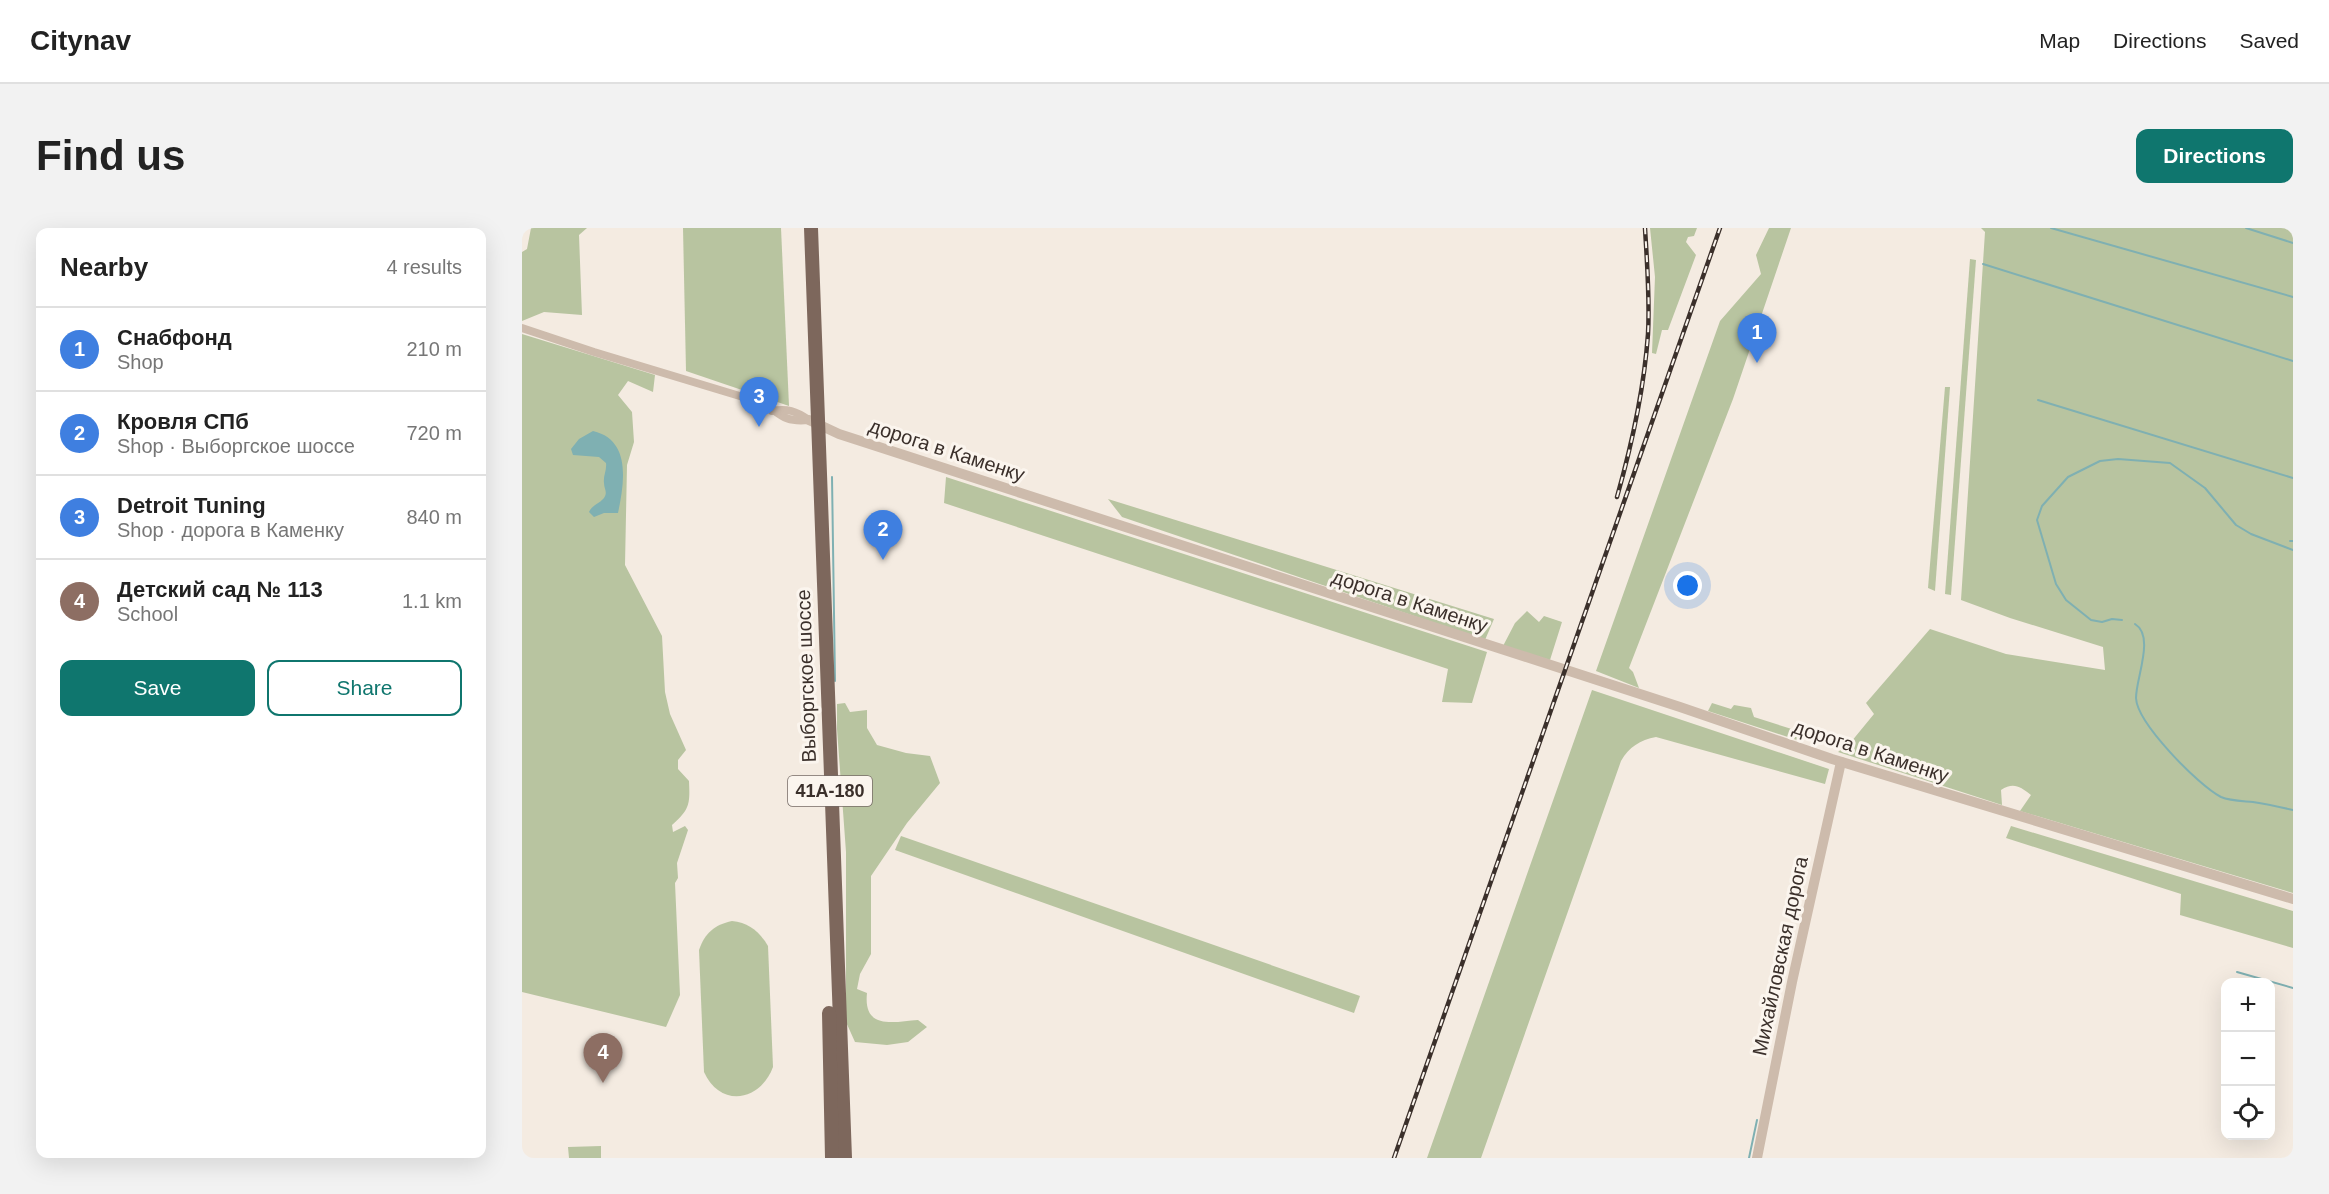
<!DOCTYPE html>
<html lang="en">
<head>
<meta charset="utf-8">
<style>
  :root { --surface:#fff; --page:#f2f2f2; --text:#222; --muted:#767676; --line:#e0e0e0; --accent:#0f766e }
  body { margin:0; font-family:Arial,sans-serif; background:var(--page); color:var(--text) }
  .controls { position:absolute; right:18px; bottom:18px; display:grid; overflow:hidden; border-radius:12px; box-shadow:0 6px 24px #0002 }
  .controls button { width:54px; height:54px; display:grid; place-items:center; padding:0; border:0; border-bottom:2px solid var(--line); background:var(--surface); color:var(--text); font:30px sans-serif }
  .you { position:absolute; left:1166px; top:358px; width:21px; height:21px; margin:-15px; border:4px solid #fff; border-radius:50%; background:#1a73e8; box-shadow:0 0 0 9px #1a73e833 }
  .badge { display:grid; place-items:center; width:39px; height:39px; border-radius:50%; background:var(--accent); color:#fff; font-size:20px; font-weight:700 }
  .pin { position:absolute; translate:-50% -50px; filter:drop-shadow(0 2px 3px #0008) }
  .pin::after { content:''; position:absolute; top:32px; width:21px; height:18px; background:inherit; clip-path:polygon(0 0,100% 0,50% 100%) }
  .list { margin:0; padding:0; list-style:none }
  h2 { display:flex; justify-content:space-between; align-items:center; height:78px; margin:0; padding:0 24px; font-size:26px }
  h2 small { font-size:20px; font-weight:400; color:var(--muted) }
  .list li { display:grid; grid-template-columns:39px 1fr auto; gap:18px; align-items:center; box-sizing:border-box; height:84px; padding:0 24px; border-top:2px solid var(--line) }
  .list b { display:block; font-size:22px; white-space:nowrap }
  .list p { margin:0; font-size:20px; white-space:nowrap; color:var(--muted) }
  .list em { font-size:20px; font-style:normal; color:var(--muted) }
  .actions { display:flex; gap:12px; padding:18px 24px }
  .actions a { flex:1; padding:14px 0; border:2px solid var(--accent); border-radius:12px; text-align:center; font-size:21px; color:var(--accent) }
  .actions .main { background:var(--accent); color:#fff }
  .icon { flex:none; width:33px; height:33px; fill:none; stroke:currentColor; stroke-width:2; stroke-linecap:round; stroke-linejoin:round }
  .map { position:relative; flex:none; width:1771px; height:930px; overflow:hidden; border-radius:12px }
  header { display:flex; align-items:center; gap:36px; box-sizing:border-box; height:84px; padding:0 30px; background:var(--surface); border-bottom:2px solid var(--line) }
  header strong { font-size:28px }
  nav { display:flex; gap:33px; margin-inline-start:auto; font-size:21px }
  .intro { display:flex; align-items:center; justify-content:space-between; box-sizing:border-box; height:144px; padding:0 36px }
  h1 { margin:0; font-size:42px }
  .button { padding:15px 27px; border-radius:12px; background:var(--accent); color:#fff; font-size:21px; font-weight:700 }
  main { display:flex; gap:36px; padding:0 36px }
  aside { flex:1; background:var(--surface); border-radius:12px; box-shadow:0 6px 24px #0002 }
  .map>svg:first-child { display:block }
</style>
</head>
<body>
<header>
<strong>Citynav</strong>
<nav><a>Map</a><a>Directions</a><a>Saved</a></nav>
</header>
<div class="intro"><h1>Find us</h1><a class="button">Directions</a></div>
<main>
<aside>
<h2>Nearby<small>4 results</small></h2>
<ul class="list">
<li><span class="badge" style="background:#3f7fe0">1</span><div><b>Снабфонд</b><p>Shop</p></div><em>210 m</em></li>
<li><span class="badge" style="background:#3f7fe0">2</span><div><b>Кровля СПб</b><p>Shop · Выборгское шоссе</p></div><em>720 m</em></li>
<li><span class="badge" style="background:#3f7fe0">3</span><div><b>Detroit Tuning</b><p>Shop · дорога в Каменку</p></div><em>840 m</em></li>
<li><span class="badge" style="background:#8d6e63">4</span><div><b>Детский сад № 113</b><p>School</p></div><em>1.1 km</em></li>
</ul>
<div class="actions"><a class="main">Save</a><a>Share</a></div>
</aside>
<div class="map">
<svg width="1771" height="930" viewBox="0 0 1771 930">
  <rect width="100%" height="100%" fill="#f4ebe1"/>
  <!-- green -->
  <g fill="#b8c4a0">
    <polygon points="9,0 65,0 57,7 60,87 22,84 0,93 0,24 5,21"/>
    <polygon points="161,0 259,0 267,178 164,143"/>
    <polygon points="1128,0 1175,0 1172,8 1166,9 1164,14 1174,27 1146,102 1140,102 1134,126 1130,125 1133,49"/>
    <polygon points="1247,0 1269,0 1211,171 1107,440 1111,444 1117,460 1074,443 1198,93 1239,46 1234,27"/>
    <path d="M1459,0H1771V665L1498,583L1509,567C1498,558 1491,554 1479,562L1480,577L1316,524L1329,514L1352,486L1344,475L1408,401L1484,426L1583,442L1581,419L1488,390L1439,372L1463,4Z"/>
    <polygon points="1448,31 1454,32 1429,367 1423,366"/>
    <path d="M0,106L133,147L131,164L106,153L96,167L110,184L112,214L105,237L103,337L140,408L143,464L148,486L164,522L156,532V541L167,553C168,576 168,581 150,597L151,604L163,598L166,602L155,635L156,650L153,655L158,767L144,799L0,764Z"/>
    <polygon points="1423,159 1428,159 1413,363 1406,360"/>
    <polygon points="424,249 965,424 950,475 920,474 926,441 422,275"/>
    <polygon points="586,271 972,391 963,412 600,289"/>
    <polygon points="1005,383 1017,394 1022,388 1040,394 1028,432 981,418 993,395"/>
    <path d="M1070,462L1307,541L1303,556L1134,509C1118,512 1107,519 1099,533L959,930H905Z"/>
    <path d="M323,475L328,484L345,482V500L355,517L384,525L408,528L418,555L385,595L349,648V726L338,746L335,761L345,765C341,802 371,794 396,792L405,799L386,814L365,817L333,814L324,794V624L315,501V476Z"/>
    <polygon points="1190,475 1209,481 1212,477 1229,480 1232,489 1276,503 1275,512 1186,483"/>
    <polygon points="1489,598 1771,683 1771,720 1658,687 1659,666 1484,610"/>
    <polygon points="379,608 838,768 832,785 373,622"/>
    <path d="M210,693C227,695 237,703 246,718L251,839C238,874 198,880 182,844L177,722C183,705 192,697 210,693Z"/>
    <polygon points="79,918 79,930 47,930 46,919"/>
  </g>
  <!-- water -->
  <path fill="#7fb0b2" d="M71,203C110,212 102,256 96,285H82L72,289L67,284C70,277 77,276 82,270C86,264 82,261 82,255C81,248 85,242 84,235L77,229L51,227L49,221L57,211Z"/>
  <g fill="none" stroke-linecap="round" stroke-linejoin="round">
    <!-- stream -->
    <g stroke="#7fb0b2" stroke-width="2">
      <polyline points="1529,0 1771,69"/>
      <polyline points="1724,0 1771,15"/>
      <polyline points="1461,36 1771,133"/>
      <polyline points="1516,172 1771,250"/>
      <polyline points="310,249 313,453"/>
      <polyline points="1768,313 1771,313"/>
      <polyline points="1600,392 1590,391 1580,394 1569,392 1544,372 1534,356 1515,292 1520,278 1546,249 1578,233 1596,231 1648,235 1683,260 1714,297 1729,306 1771,322"/>
      <path d="M1613,396C1633,408 1614,450 1614,470C1615,495 1676,557 1699,569C1708,573 1721,573 1731,574C1744,576 1758,579 1771,582"/>
      <polyline points="1715,744 1771,760"/>
      <polyline points="1227,930 1235,892"/>
    </g>
    <!-- minor -->
    <g stroke="#cdbbac" stroke-width="8">
      <path d="M0,100L72,124L221,169C228,171 239,173 245,177C261,189 264,194 287,192"/>
      <path d="M250,183C265,180 274,183 287,192"/>
    </g>
    <!-- tertiary -->
    <g stroke="#cdbbac" stroke-width="10">
      <polyline points="287,192 317,206 1158,479 1310,531 1771,671"/>
      <polyline points="1235,930 1270,754 1319,534"/>
    </g>
    <!-- primary -->
    <g stroke="#7d675c" stroke-width="14">
      <polyline points="289,0 323,930"/>
      <polyline points="307,785 310,930"/>
    </g>
    <!-- rail casing -->
    <g stroke="#3b302b" stroke-width="4.5">
      <g id="rail">
        <path d="M1095,269C1110,216 1122,162 1126,106C1128,71 1125,35 1123,0"/>
        <polyline points="872,930 1198,0"/>
      </g>
    </g>
    <!-- rail -->
    <use href="#rail" stroke="#fbf5ee" stroke-width="2" stroke-dasharray="7" stroke-linecap="butt"/>
  </g>
  <g text-anchor="middle" dominant-baseline="central" stroke-width="6" stroke-linejoin="round" paint-order="stroke">
    <!-- shield labels -->
    <rect fill="#fbf5ee" stroke="#756b66" stroke-width="1.5" x="266" y="548" width="84" height="30" rx="4.5"/>
    <g font-size="18" font-weight="bold" fill="#3b302b">
      <text x="308" y="563">41А-180</text>
    </g>
    <!-- street labels -->
    <g font-size="20" fill="#3b302b" stroke="#fbf5ee">
      <text transform="translate(425 222) rotate(18)">дорога в Каменку</text>
      <text transform="translate(888 373) rotate(18)">дорога в Каменку</text>
      <text transform="translate(284 448) rotate(-92)">Выборгское шоссе</text>
      <text transform="translate(1349 523) rotate(18)">дорога в Каменку</text>
      <text transform="translate(1258 728) rotate(-78)">Михайловская дорога</text>
    </g>
  </g>
</svg>
<div class="controls">
<button>+</button>
<button>−</button>
<button><svg class="icon" aria-label="locate" viewBox="0 0 24 24"><circle cx="12" cy="12" r="6"/><path d="M12 2v4M12 18v4M2 12h4M18 12h4"/></svg></button>
</div>
<div class="you"></div>
<div class="pin badge" style="left:1235px;top:135px;background:#3f7fe0">1</div>
<div class="pin badge" style="left:361px;top:332px;background:#3f7fe0">2</div>
<div class="pin badge" style="left:237px;top:199px;background:#3f7fe0">3</div>
<div class="pin badge" style="left:81px;top:855px;background:#8d6e63">4</div>
</div>
</main>
</body>
</html>
